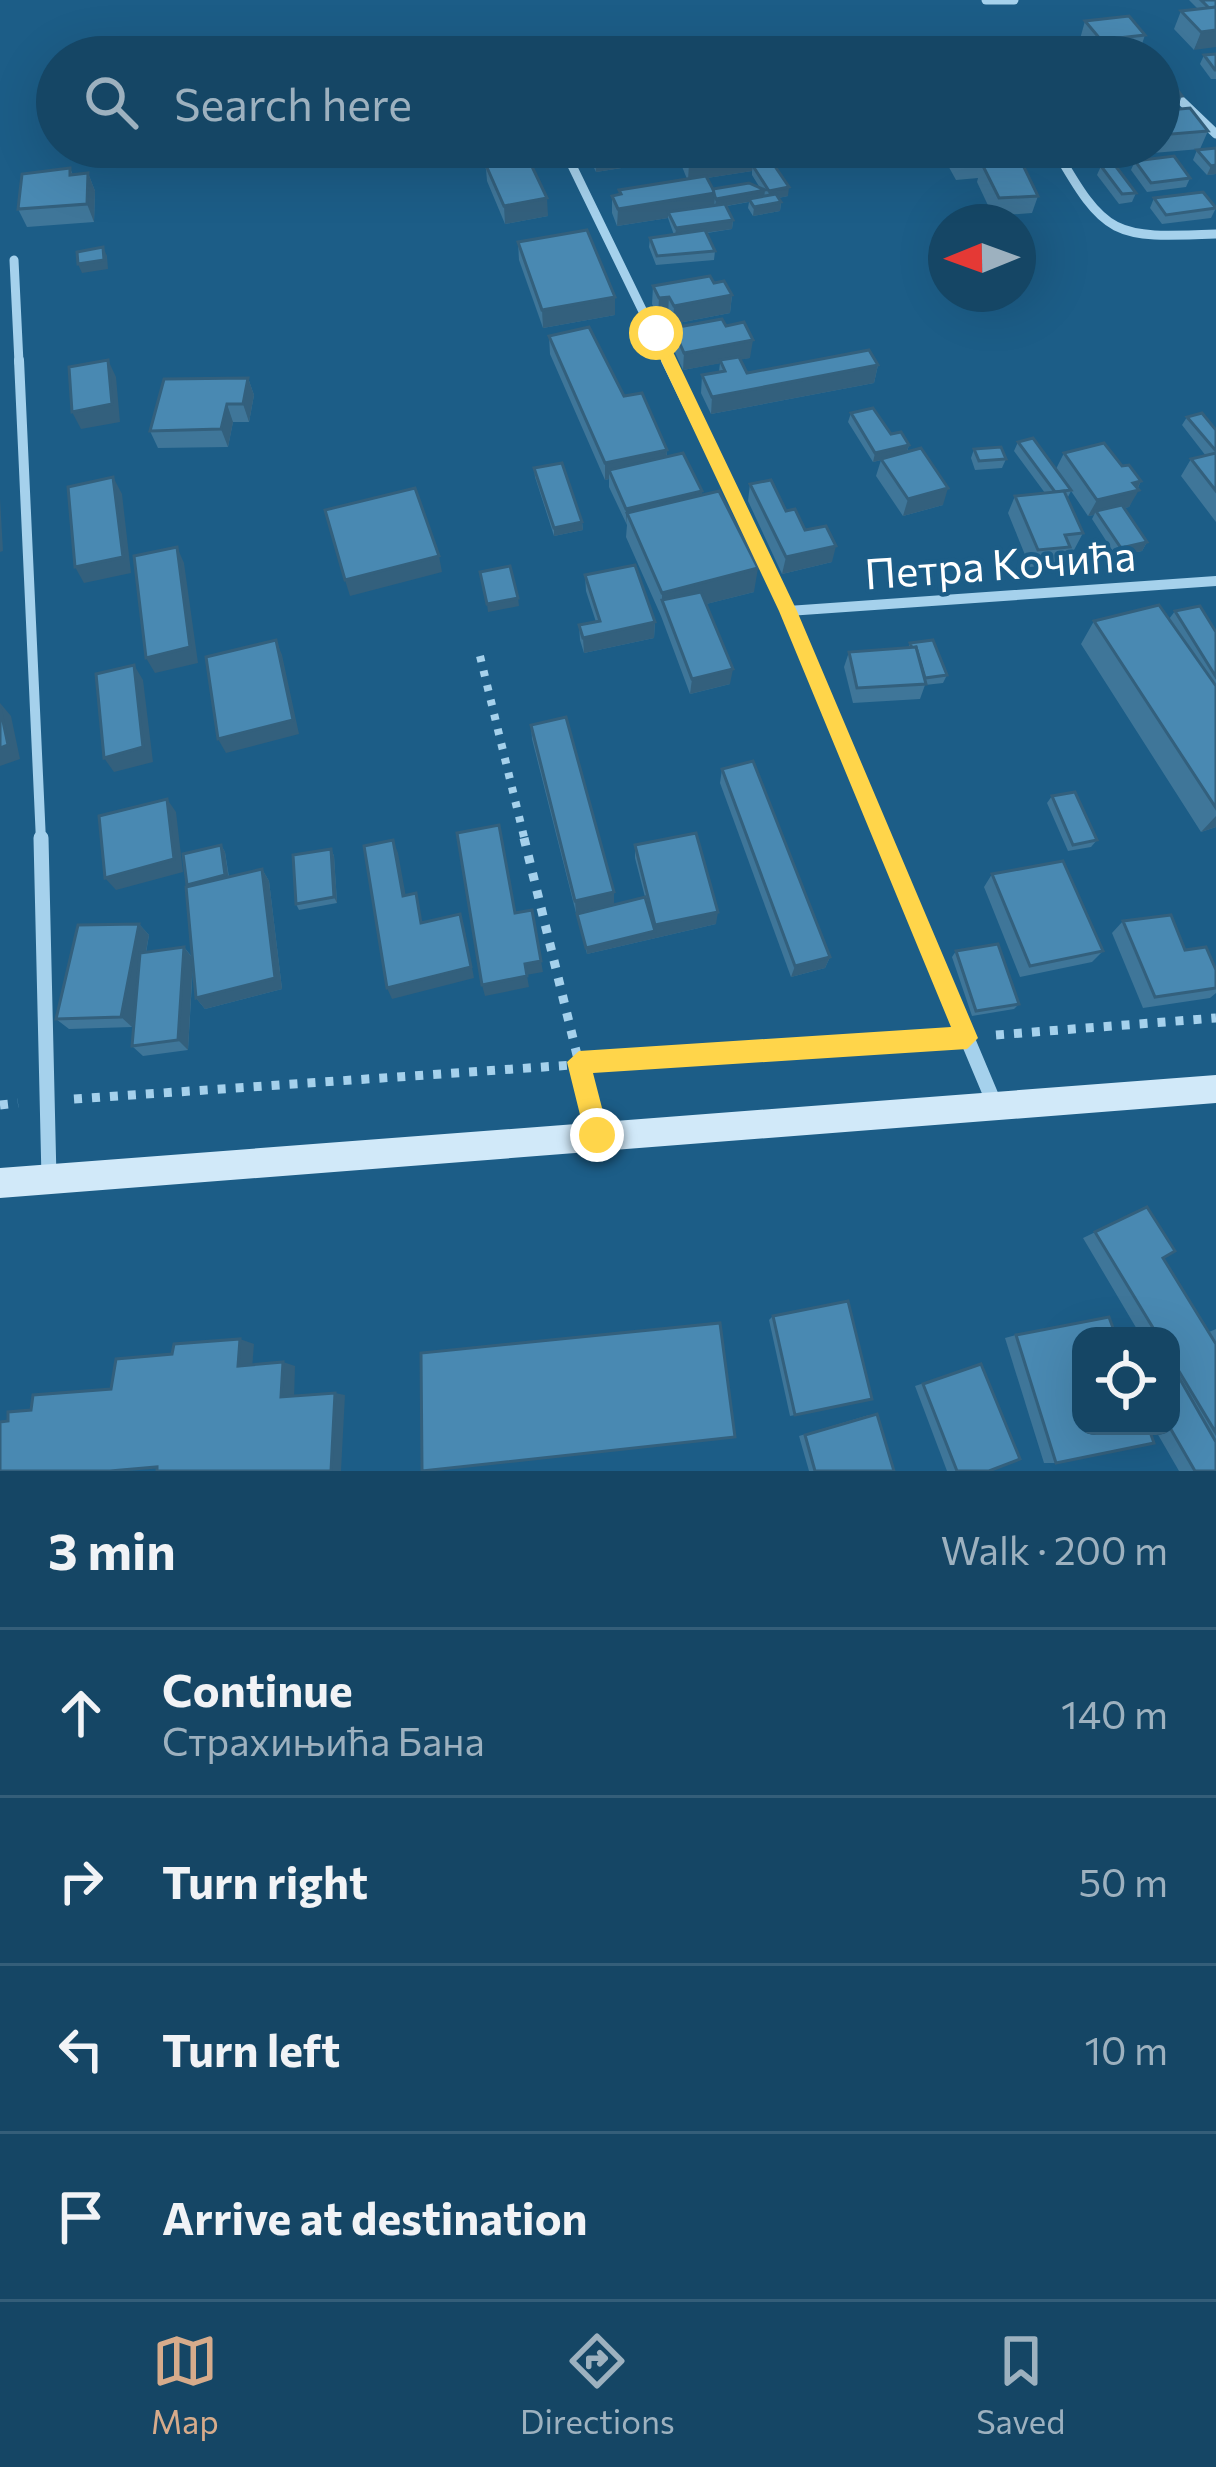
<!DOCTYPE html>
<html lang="en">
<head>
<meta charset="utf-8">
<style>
  :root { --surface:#154665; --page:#22506e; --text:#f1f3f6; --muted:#9db1bf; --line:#345e79; --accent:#d6ab8b }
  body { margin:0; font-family:Commissioner,sans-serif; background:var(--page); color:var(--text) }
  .controls { position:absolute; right:36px; bottom:36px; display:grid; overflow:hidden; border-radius:24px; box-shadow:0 12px 48px #0002 }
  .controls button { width:108px; height:108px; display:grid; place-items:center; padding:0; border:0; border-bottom:3px solid var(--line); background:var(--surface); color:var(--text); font:60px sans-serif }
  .compass { position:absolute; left:928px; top:204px; width:108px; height:108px; border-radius:50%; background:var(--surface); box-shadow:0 12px 48px #0002; rotate:269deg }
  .stop { position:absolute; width:36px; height:36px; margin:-27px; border:9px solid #ffd54a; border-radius:50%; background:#fff }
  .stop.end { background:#ffd54a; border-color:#fff; box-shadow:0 3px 12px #0008 }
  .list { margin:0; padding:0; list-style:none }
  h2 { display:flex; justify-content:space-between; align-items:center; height:156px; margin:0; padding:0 48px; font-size:51px }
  h2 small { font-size:39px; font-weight:400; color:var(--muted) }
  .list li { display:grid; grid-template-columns:78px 1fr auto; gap:36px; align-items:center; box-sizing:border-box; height:168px; padding:0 48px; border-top:3px solid var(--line) }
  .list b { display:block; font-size:45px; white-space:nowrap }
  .list p { margin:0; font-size:39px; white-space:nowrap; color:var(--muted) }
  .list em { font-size:39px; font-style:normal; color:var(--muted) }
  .icon { flex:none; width:66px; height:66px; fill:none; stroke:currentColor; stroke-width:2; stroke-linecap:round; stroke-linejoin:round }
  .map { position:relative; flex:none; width:1216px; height:1471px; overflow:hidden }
  .search { position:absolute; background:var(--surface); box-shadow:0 12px 48px #0002; left:36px; right:36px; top:36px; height:132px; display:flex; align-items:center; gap:30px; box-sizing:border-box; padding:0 42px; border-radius:66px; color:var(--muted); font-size:45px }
  .sheet { height:828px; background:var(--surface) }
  nav { display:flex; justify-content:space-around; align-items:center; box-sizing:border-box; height:168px; border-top:3px solid var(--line); background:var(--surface); font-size:33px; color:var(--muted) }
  nav a { display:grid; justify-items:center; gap:6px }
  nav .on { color:var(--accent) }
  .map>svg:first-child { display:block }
</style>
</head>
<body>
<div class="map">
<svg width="1216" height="1471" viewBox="0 0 1216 1471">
  <rect width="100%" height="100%" fill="#1c5d87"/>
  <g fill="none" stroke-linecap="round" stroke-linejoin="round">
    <!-- path-far1 -->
    <polyline stroke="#a5d1ec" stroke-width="8" stroke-dasharray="6 9" stroke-linecap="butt" points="480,656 525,841"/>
    <!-- path -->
    <g stroke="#a5d1ec" stroke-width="9" stroke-dasharray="8 10" stroke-linecap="butt">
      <polyline points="524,838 589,1104"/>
      <polyline points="996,1035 1216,1018"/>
      <polyline points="74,1099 939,1040"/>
      <polyline points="0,1105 18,1103"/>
    </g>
    <!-- street-far2 -->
    <g stroke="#a5d1ec" stroke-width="9">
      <polyline points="986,0 1014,0"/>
      <polyline points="1169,89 1216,134"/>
      <polyline points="563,147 668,363"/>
      <path d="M1054,147C1106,238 1113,238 1216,234"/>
      <polyline points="14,260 19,363"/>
    </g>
    <!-- street-far1 -->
    <g stroke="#a5d1ec" stroke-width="10">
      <polyline points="19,360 41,841"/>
      <polyline points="666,360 788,611 884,841"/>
      <polyline points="788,611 1216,581"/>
    </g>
    <!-- street -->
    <g stroke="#a5d1ec" stroke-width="15">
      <polyline points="41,838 49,1178"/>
      <polyline points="883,838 995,1105"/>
    </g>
    <!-- secondary -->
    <polygon fill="#d1e9f9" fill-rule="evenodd" points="1216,1075 1216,1103 0,1198 0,1168"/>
  </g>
  <!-- wall -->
  <g fill="#3f7699" fill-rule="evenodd">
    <polygon points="1189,0 1216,0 1194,50 1174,29 1181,11 1198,9"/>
    <polygon points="1085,21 1145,35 1140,50 1146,57 1054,57 1050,51 1053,42 1080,39"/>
    <polygon points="1216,54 1216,79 1211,79 1200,64 1204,55"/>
    <polygon points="1159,73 1182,96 1177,109 1208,131 1200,149 1153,153 1151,150 1149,154 1124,157 1121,163 1097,165 1085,147 1159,147"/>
    <polygon points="475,147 538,147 539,159 530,160 548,216 505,224 487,181 486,169"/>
    <path d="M584,147H768V163L788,196L778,198L781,202L780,211L753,216L748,208L749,202L727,206L733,220L732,229L707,233L715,251L714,260L656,265L649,247L650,238L674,235L668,218L617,226L612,213V196L619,195V190L687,179L679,159L596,172ZM752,171V175L760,188L713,189L707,178Z"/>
    <polygon points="941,147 1019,147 1016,157 989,160 988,163 1038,196 1032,213 993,216 977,182 978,178 956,180 940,151"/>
    <polygon points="1216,148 1216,174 1207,175 1193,160 1197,150"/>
    <polygon points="1135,161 1190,178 1186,187 1147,192 1131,170"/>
    <polygon points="1101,166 1136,193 1132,202 1119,204 1097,175"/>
    <polygon points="70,168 73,175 88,173 95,191 94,222 27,227 18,209"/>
    <polygon points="1154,198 1216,208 1211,218 1162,224 1150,208"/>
    <polygon points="518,242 615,315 543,328 519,260"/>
    <polygon points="714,283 732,295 730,313 673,324 668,314 658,316 652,304 653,286"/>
    <polygon points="726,326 750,358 740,359 747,373 878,365 874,383 711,414 701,393 702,375 719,372 720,363 683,370 672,346 673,328"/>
    <polygon points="549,336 624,396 667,450 667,456 702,491 701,495 754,592 706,604 730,684 690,694 661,616 626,537 627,525 609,487 609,479 605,480 550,354"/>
    <polygon points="248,378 254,395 249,422 233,422 228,447 158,448 150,431"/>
    <polygon points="851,413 909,445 907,452 943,505 903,516 876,476 881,460 873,462 848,422"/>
    <polygon points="1187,417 1216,430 1216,522 1181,476 1191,459 1206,456 1182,425"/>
    <polygon points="1018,442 1056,469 1064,453 1122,466 1141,481 1129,507 1124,508 1147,542 1142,551 1116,556 1092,519 1094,515 1088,516 1071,491 1067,499 1083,533 1074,550 1069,550 1062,564 1030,567 1008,513 1015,496 1045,493 1014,451"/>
    <polygon points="974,449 1006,459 1002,468 975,470 971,458"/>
    <polygon points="534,468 582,522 583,530 554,536 535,477"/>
    <polygon points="750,484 805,530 832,562 782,574 748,501"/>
    <polygon points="585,575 655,622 654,638 584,653 580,640 579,625 596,622 586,591"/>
    <polygon points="1175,611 1216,632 1216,827 1201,832 1081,644 1094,621 1169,619"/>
    <polygon points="910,643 947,675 943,683 925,685 920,699 853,703 844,667 849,652 908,648"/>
    <polygon points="531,725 614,892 614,904 576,913 532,739"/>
    <polygon points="722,769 830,957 825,968 791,977 720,783"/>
    <polygon points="1052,796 1097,840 1091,847 1068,851 1047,803"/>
    <polygon points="221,845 225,852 229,877 262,869 269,881 282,989 205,1009 196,998 193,966 188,1050 143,1056 132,1046 135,1013 132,1027 69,1029 56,1019 139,924 149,935 146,953 184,947 192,957"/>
    <polygon points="635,845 716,924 587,954 577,914 645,897 635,858"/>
    <polygon points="331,849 334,856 337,903 299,910 296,904"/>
    <polygon points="992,874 1103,951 1092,962 1020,977 984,887"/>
    <polygon points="1123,921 1185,950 1216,970 1216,993 1210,998 1143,1008 1112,933"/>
    <polygon points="956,951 1019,1004 1014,1009 972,1016 952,957"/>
    <polygon points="1147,1207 1163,1258 1209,1332 1216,1329 1216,1471 1179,1471 1153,1426 1171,1426 1171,1336 1141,1336 1083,1238"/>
    <polygon points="773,1316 872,1399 790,1416 769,1320"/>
    <polygon points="1016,1335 1056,1463 1044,1463 1005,1338"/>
    <polygon points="981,1364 989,1471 947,1471 915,1386"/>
    <polygon points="869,1415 894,1471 809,1471 799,1436"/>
  </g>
  <!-- shaded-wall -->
  <g fill="#33607d">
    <polygon points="1216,30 1216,47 1194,50 1201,32"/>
    <polygon points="505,147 538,147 539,159 488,169 485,163 485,169 483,151"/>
    <polygon points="643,147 680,147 679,159 596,172 595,154"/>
    <polygon points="770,150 768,168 753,166 752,171 688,181 689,163"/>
    <polygon points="1216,165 1216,174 1207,175 1211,166"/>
    <polygon points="88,173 95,191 94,222 87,204"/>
    <polygon points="789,187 788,196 768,200 769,191"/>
    <polygon points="765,190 764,199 715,208 716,199"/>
    <polygon points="715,193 714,211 668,212 668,218 617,226 618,209"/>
    <polygon points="547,198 548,216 505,224 504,206"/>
    <polygon points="781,202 780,211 753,216 754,207"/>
    <polygon points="733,220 732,229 675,237 676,228"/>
    <polygon points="103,247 107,256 108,269 82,273 78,264"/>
    <polygon points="732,295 730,313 673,324 674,306"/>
    <polygon points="615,297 615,315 543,328 542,310"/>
    <polygon points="669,297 668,314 658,316 659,298"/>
    <polygon points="753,340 750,358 683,370 684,353"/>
    <polygon points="108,360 116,377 120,422 81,429 72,412"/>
    <polygon points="878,365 874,383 711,414 712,397"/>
    <polygon points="248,378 254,395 249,422 243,404"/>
    <polygon points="227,404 233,422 228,447 221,429"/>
    <polygon points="909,445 906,454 873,462 875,453"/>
    <polygon points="667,450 666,467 609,470 609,479 605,480 605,463"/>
    <polygon points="113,477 122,494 131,573 84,583 75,567"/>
    <polygon points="1141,481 1136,491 1139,490 1129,507 1098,514 1096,511 1094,515 1088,516 1097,500"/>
    <polygon points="948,488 943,505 903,516 908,499"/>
    <polygon points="702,491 700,507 627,513 626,525 626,509"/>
    <polygon points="0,498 3,551 0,552"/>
    <polygon points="582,522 583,530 554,536 554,528"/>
    <polygon points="1147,542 1142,551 1116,556 1121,548"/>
    <polygon points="836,546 832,562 782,574 786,557"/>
    <polygon points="177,547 184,563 198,663 155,673 146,658"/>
    <polygon points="439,556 442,572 350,596 345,580"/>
    <polygon points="758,568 754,592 667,614 662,600 662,593"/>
    <polygon points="518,598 519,606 488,612 487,604"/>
    <polygon points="655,622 654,638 584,653 583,638"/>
    <polygon points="276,640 282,655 299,734 226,753 218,739"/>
    <polygon points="134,665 143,680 153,762 114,772 104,758"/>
    <polygon points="733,669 730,684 690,694 692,679"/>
    <polygon points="0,703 11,716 20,759 0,766"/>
    <polygon points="167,799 176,812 183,872 116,890 105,878"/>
    <polygon points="1216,816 1216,827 1201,832"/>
    <polygon points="393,840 398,853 408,908 403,896"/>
    <polygon points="221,845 225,852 229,881 192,891 187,885"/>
    <polygon points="331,849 334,856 337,903 334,897"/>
    <polygon points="262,869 269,881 282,989 205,1009 196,998"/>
    <polygon points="614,892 614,904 576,913 575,901"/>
    <polygon points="718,912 716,924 587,954 586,948 655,931 655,925"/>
    <polygon points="139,924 149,935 132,1027 121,1017"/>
    <polygon points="464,926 474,978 392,999 387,988"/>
    <polygon points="184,947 193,959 188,1050 178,1040"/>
    <polygon points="830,957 825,968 791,977 795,966"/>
    <polygon points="541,961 543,972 526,975 525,964"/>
    <polygon points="527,976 529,987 485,996 482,985"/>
    <polygon points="240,1339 254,1344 252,1369 238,1366"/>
    <polygon points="283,1362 295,1366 294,1400 281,1397"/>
    <polygon points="335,1393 345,1395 341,1471 331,1471"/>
  </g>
  <!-- building -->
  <g fill="#4989b2" stroke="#33607d" stroke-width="3">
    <polygon points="1201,0 1216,0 1216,7 1209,8"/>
    <polygon points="1216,7 1216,30 1201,32 1181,11"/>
    <polygon points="1129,16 1145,35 1101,40 1085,21"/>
    <polygon points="1085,38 1091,46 1063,49 1062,54 1053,42"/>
    <polygon points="1133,42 1146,57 1069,57 1063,49"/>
    <polygon points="1216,54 1216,70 1215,70 1204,55"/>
    <polygon points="1164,72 1182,96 1159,98 1159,73"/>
    <polygon points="1190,108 1208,131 1160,135 1159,111"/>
    <polygon points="481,147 505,147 483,151"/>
    <polygon points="592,147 643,147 595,154"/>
    <polygon points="681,147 768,147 770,150 689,163"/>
    <polygon points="953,147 988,147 991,153 986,153 989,159 961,162"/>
    <polygon points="1216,148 1216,165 1211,166 1197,150"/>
    <polygon points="527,156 547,198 504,206 485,163"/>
    <polygon points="1174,156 1190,178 1151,183 1135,161"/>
    <polygon points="1021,161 1038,196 999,198 982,164"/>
    <polygon points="772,162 789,187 769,191 753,166"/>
    <polygon points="1114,164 1136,193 1122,194 1101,166"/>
    <polygon points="70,168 70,175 88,173 87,204 18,209 22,174"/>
    <polygon points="706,176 715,193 618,209 612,196 621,194 619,190"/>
    <polygon points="749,183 765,190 716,199 715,197 713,189"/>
    <polygon points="1203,192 1216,208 1166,215 1154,198"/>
    <polygon points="776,194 781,202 754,207 749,199"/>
    <polygon points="725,204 733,220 676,228 668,212"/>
    <polygon points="587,230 615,297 542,310 518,242"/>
    <polygon points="705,230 715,251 657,256 650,238"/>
    <polygon points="103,247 104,260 78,264 77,252"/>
    <polygon points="710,276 714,283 724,281 732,295 674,306 669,297 659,298 653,286"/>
    <polygon points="722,319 726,326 744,322 753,340 684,353 673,328"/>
    <polygon points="589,327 624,396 642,393 667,450 605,463 549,336"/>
    <polygon points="869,350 878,365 712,397 702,375 725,371 720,360 739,357 747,373"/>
    <polygon points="108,360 112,404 72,412 69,367"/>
    <polygon points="248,378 243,404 227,404 221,429 150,431 164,379"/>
    <polygon points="873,408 891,434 901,432 909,445 875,453 851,413"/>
    <polygon points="1202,413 1216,430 1216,451 1187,417"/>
    <polygon points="1033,438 1071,490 1055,492 1018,442"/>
    <polygon points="1104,443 1122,466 1129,465 1141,481 1133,483 1139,490 1097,500 1064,453"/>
    <polygon points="1001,447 1006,459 979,461 974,449"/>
    <polygon points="921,448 948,488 908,499 881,459"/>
    <polygon points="683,453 702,491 626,509 609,470"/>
    <polygon points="1216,453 1216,491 1191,459"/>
    <polygon points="562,463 582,522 554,528 534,468"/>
    <polygon points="113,477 123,557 75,567 68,487"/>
    <polygon points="771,480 786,511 795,509 805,530 826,526 836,546 786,557 750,484"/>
    <polygon points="415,488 439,556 345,580 325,510"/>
    <polygon points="719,491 758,568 662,593 627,513"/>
    <polygon points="1064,491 1083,533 1065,535 1070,547 1038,550 1015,496"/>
    <polygon points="1122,505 1147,542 1121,548 1096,511"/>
    <polygon points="177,547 190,647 146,658 134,556"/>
    <polygon points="635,565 655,622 583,638 579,625 600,621 585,575"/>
    <polygon points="510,566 518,598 487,604 480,572"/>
    <polygon points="701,592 733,669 692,679 662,600"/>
    <polygon points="1159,605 1216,686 1216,808 1094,621"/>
    <polygon points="1200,606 1216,632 1216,677 1175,611"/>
    <polygon points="276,640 293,720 218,739 206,657"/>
    <polygon points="933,640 947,675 925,678 916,647 912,648 910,643"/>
    <polygon points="916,647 926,684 857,688 849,652"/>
    <polygon points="134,665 143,747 104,758 96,674"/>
    <polygon points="0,707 8,745 0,748"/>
    <polygon points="566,717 614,892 575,901 531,725"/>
    <polygon points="753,761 830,957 795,966 722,769"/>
    <polygon points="1075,792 1097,840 1073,845 1052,796"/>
    <polygon points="167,799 174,859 105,878 99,816"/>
    <polygon points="499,825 515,913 532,910 541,961 525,964 527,976 482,985 457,833"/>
    <polygon points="696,833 718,912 655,925 635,845"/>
    <polygon points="393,840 403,896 416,893 421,923 460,914 471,967 387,988 364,846"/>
    <polygon points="221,845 225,875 187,885 183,854"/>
    <polygon points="331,849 334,897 296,904 293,855"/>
    <polygon points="1063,861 1103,951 1030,966 992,874"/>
    <polygon points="262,869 275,978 196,998 186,887"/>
    <polygon points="645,897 655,931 586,948 577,914"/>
    <polygon points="1171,915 1185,950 1206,947 1216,970 1216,988 1155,997 1123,921"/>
    <polygon points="139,924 121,1017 56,1019 78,925"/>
    <polygon points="998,944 1019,1004 976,1011 956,951"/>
    <polygon points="184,947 178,1040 132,1046 140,953"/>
    <polygon points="1147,1207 1175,1251 1163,1258 1216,1344 1216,1433 1171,1358 1171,1336 1158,1336 1095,1232"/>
    <polygon points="848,1301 872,1399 795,1415 773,1316"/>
    <polygon points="1109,1317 1116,1336 1081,1336 1081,1426 1148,1426 1154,1443 1056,1463 1016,1335"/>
    <polygon points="720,1323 735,1437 422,1471 421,1353"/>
    <polygon points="240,1339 238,1366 283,1362 281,1397 335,1393 331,1471 157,1471 157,1467 110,1471 0,1471 0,1422 8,1421 8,1412 31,1410 33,1395 111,1389 116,1359 172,1354 174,1344"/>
    <polygon points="981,1364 1020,1459 989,1471 957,1471 923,1384"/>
    <polygon points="1177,1374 1216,1442 1216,1471 1195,1471 1169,1426 1171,1426 1171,1377"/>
    <polygon points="877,1414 894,1471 815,1471 805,1435"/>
  </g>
  <!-- route -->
  <polygon fill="#ffd54a" points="656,328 664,333 797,611 978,1038 967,1049 593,1073 609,1135 597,1146 585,1135 567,1062 579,1051 951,1027 779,611 648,333"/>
  <g text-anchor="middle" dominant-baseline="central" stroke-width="9" stroke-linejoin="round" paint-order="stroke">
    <!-- street labels -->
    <g font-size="42" fill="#fff" stroke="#1c5d87">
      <text transform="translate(1000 563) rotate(-4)">Петра Кочића</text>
    </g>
  </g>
</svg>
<div class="controls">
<button><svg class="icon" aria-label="locate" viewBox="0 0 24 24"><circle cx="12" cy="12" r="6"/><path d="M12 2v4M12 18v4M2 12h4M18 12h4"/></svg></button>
</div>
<svg class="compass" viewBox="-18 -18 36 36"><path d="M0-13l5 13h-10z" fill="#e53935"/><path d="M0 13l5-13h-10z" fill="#9db1bf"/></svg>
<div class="stop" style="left:656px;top:333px"></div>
<div class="stop end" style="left:597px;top:1135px"></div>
<div class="search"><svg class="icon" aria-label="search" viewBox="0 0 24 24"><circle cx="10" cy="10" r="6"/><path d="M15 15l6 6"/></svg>Search here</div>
</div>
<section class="sheet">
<h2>3 min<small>Walk · 200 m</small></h2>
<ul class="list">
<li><svg class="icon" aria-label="ahead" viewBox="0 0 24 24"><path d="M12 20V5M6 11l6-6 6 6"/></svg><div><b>Continue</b><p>Страхињића Бана</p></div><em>140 m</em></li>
<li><svg class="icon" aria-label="right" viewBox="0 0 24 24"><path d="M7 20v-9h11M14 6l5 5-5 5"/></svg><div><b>Turn right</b></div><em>50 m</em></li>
<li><svg class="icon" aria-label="left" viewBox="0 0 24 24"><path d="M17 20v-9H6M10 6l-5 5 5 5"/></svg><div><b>Turn left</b></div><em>10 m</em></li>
<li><svg class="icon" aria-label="arrive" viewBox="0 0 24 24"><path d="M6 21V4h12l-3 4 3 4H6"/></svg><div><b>Arrive at destination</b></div></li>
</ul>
</section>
<nav>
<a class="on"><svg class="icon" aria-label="map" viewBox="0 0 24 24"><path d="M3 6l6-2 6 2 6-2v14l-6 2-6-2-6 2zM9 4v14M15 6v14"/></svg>Map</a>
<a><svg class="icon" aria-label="directions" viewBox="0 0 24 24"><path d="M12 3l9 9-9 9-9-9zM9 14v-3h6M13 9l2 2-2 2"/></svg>Directions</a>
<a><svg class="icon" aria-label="saved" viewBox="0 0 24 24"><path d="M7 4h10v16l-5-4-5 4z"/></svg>Saved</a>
</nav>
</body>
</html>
